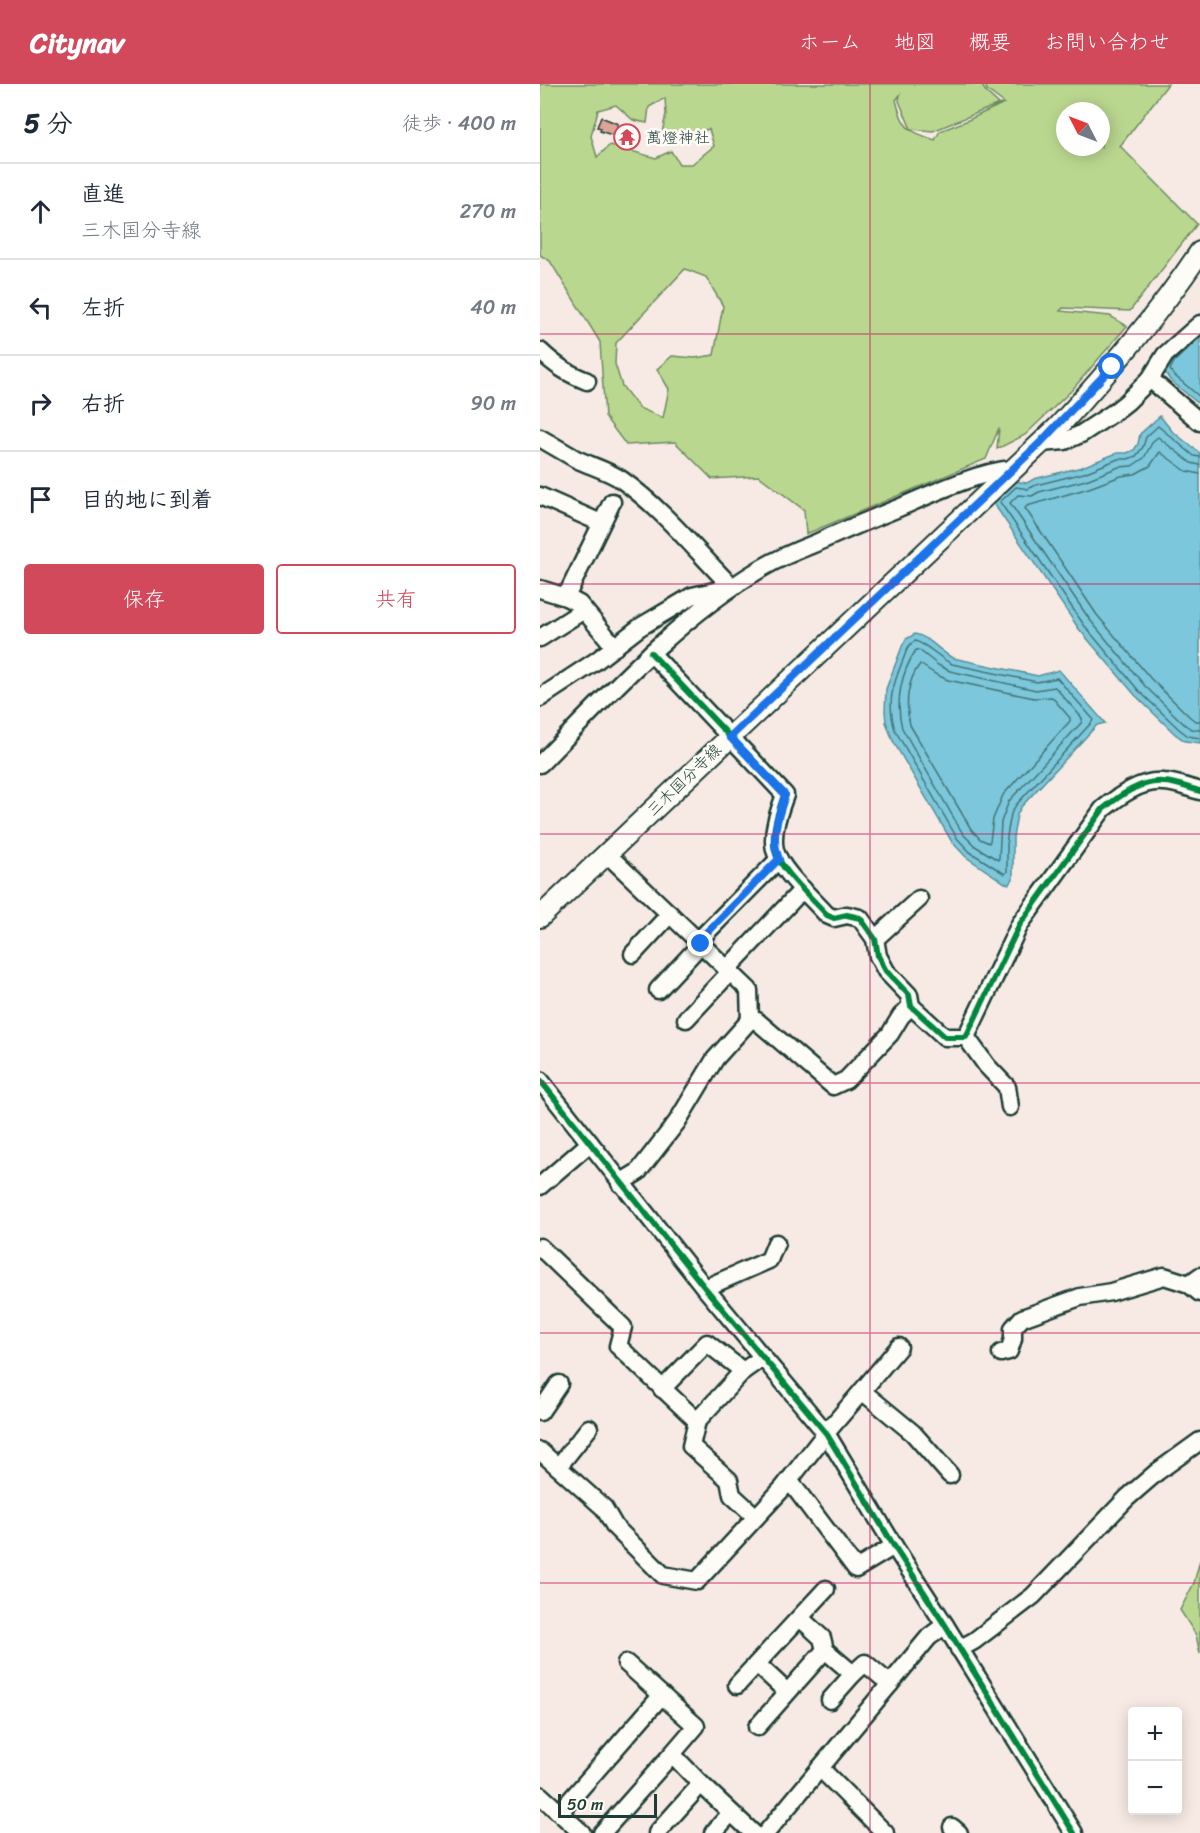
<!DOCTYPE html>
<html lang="ja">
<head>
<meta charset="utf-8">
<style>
  :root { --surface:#fff; --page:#f2f2f3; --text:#1f2937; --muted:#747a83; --line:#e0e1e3; --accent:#d1495b }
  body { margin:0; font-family:Sriracha,"Klee One",sans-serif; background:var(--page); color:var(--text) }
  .controls { position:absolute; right:18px; bottom:18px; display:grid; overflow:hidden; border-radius:6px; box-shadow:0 3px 15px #0003 }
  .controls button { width:54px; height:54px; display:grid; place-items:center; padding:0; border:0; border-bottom:2px solid var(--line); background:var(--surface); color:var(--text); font:30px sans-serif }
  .compass { position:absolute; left:516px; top:18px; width:54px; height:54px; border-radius:50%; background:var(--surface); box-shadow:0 3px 15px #0003; rotate:312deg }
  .scale { position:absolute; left:18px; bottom:15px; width:99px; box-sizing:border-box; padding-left:6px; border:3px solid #1f3d34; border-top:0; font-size:16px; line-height:21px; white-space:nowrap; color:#1f3d34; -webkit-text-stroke:4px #fdfcf7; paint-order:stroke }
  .stop { position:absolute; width:18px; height:18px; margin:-14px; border:4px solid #1a73e8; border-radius:50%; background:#fff }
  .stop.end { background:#1a73e8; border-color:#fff; box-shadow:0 2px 6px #0008 }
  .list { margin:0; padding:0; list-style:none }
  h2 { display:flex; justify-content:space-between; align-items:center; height:78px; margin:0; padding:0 24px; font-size:26px }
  h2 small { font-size:20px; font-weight:400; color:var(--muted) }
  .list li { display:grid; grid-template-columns:39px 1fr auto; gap:18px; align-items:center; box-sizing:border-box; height:96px; padding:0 24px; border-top:2px solid var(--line) }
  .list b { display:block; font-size:22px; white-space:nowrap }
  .list p { margin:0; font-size:20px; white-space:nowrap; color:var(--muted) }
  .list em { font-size:20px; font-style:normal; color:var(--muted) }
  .actions { display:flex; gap:12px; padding:18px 24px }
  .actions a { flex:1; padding:14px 0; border:2px solid var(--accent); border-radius:6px; text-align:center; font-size:21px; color:var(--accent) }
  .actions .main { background:var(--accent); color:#fff }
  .icon { flex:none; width:33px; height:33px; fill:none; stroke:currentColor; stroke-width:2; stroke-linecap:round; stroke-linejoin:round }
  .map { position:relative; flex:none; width:660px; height:1749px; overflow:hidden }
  header { display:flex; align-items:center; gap:36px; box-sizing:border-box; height:84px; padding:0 30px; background:var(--accent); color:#fff }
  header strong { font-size:28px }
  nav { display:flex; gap:33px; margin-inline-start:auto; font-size:21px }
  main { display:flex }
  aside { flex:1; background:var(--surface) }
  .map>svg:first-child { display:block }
</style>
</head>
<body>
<header>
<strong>Citynav</strong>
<nav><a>ホーム</a><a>地図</a><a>概要</a><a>お問い合わせ</a></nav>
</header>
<main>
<aside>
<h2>5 分<small>徒歩 · 400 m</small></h2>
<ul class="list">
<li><svg class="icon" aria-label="ahead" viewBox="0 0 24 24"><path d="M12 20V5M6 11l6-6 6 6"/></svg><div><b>直進</b><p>三木国分寺線</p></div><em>270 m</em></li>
<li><svg class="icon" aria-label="left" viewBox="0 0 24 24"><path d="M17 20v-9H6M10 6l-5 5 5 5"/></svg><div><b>左折</b></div><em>40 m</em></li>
<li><svg class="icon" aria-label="right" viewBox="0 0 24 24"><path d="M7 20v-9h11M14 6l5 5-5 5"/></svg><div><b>右折</b></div><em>90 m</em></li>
<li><svg class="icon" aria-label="arrive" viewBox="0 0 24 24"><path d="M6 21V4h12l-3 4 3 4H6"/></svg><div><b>目的地に到着</b></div></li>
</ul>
<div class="actions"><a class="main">保存</a><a>共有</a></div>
</aside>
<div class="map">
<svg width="660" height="1749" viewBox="0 0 660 1749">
  <rect width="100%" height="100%" fill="#f7eae4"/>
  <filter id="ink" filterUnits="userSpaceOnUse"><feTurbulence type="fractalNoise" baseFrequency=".0167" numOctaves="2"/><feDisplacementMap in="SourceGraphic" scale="12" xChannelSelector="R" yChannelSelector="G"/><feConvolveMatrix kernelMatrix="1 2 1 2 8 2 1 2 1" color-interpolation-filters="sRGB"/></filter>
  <g filter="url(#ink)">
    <!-- green -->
    <g fill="#bad78f" stroke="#6c8a62" stroke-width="1.5" fill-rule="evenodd">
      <path d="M0,0H441L446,8L459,20L393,47L371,45L359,17L360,11L356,16C363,45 367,46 395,56L400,47L426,37L464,19L447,6L445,0H628L580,62L657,140L590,227L523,224L520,227L570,232L587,242L531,307L485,351L457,365L459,344L446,375L266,450L264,426L219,392L172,395L135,358L86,361L65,333L60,258L10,177L0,171ZM125,14L126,30L122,49L140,53L169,45L174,62L152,80H139L131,67L116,74L70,61L57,73L51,52L58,26L76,21L93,36L107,39L109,23ZM525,27H561V63H525ZM145,185L166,193L183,222L174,271L155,274L132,272L117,285L129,305L123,334L99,324L82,302L75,280L76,259Z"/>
      <polygon points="660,1476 660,1570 656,1551 640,1526 654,1499"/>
    </g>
    <!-- water -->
    <g fill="#7bc7db" stroke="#569098" stroke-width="1.5">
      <polygon points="660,246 660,321 630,296 624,287 624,282"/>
      <polygon points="620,332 632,347 660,369 660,659 645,657 635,650 595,611 539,545 452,417 473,397 487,399 494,395 542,383 577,369 587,369 594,366 598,360 600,350"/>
      <path d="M375,550C390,553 400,568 413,574L498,592L519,586L565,639L557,641L481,723L477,731L473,753V795L469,800L465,799L426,773L412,758L353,657L346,638L345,627L346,605L363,560L366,555Z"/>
    </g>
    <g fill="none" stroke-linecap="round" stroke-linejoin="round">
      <!-- shore -->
      <g stroke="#447477" stroke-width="1.5">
        <polyline points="660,253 634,278 630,286 635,292 660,313"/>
        <polyline points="660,373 654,372 618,342 606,353 603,363 596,372 588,375 578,375 544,389 496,401 488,405 476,403 460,418 544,541 599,607 639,645 648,652 660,654"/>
        <polyline points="660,381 651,379 618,353 613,357 604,374 592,382 579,383 546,396 499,408 492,412 478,411 470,419 550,536 605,602 644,640 651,645 660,646"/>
        <polyline points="660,390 646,387 620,368 610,382 595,390 581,392 549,404 487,422 485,424 557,531 611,595 650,633 655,637 660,637"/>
        <path d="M375,557C389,561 399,574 412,580L497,598L517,594L553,635L552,638L476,721L471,730L467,752V788L465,790L430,768L417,754L355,646C347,618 352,603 363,576C366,569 367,561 375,557Z"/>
        <path d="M376,566H379L398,581L410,587L496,606L515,603L542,634V638L469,717L461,738L459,774L458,776L435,762L423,750L362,644C355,617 361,589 376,566Z"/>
        <path d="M380,580L395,590L408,596L494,614L512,613L530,634V637L463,711L453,735L450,757L449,759L440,755L431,745L370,641C365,620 367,597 380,580Z"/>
      </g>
    </g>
    <!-- building -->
    <polygon fill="#dda498" stroke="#1f3d34" stroke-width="1.5" points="61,33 78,40 77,42 79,43 75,52 60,47 61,44 57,43"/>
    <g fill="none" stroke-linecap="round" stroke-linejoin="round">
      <!-- minor casing -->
      <g stroke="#1f3d34" stroke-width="21">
        <g id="minor">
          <path d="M0,267C16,282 27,289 47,297"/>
          <polyline points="610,295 660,338"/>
          <path d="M0,354C12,361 24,368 36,375C51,382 69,387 82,396C125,427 155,466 192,503L152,512L132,524L100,543L56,577L0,614"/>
          <polyline points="500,359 525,357 541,350 573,329 587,318 610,295 625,271 660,240"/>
          <polyline points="0,412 61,439"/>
          <polyline points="0,505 26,513 39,520 75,563"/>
          <polyline points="26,513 72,418"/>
          <polyline points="0,554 44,526"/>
          <path d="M111,569L245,711C239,727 231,749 235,766C240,786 273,815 287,831L294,834L307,831L320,834L335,855L338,872L346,887L369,911L371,922L405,953H426L480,840L563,725C579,712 601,696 623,698C635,698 648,704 660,707"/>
          <path d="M0,680C69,610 136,535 222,484C239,474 258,466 276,459C302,447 329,436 356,425C389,411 437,388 472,385"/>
          <polyline points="67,770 209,906 210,936"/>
          <polyline points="335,855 379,815"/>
          <polyline points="158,857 239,775"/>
          <polyline points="93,870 130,830"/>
          <polyline points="187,885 263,805"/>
          <polyline points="118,906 161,860"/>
          <polyline points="146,935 190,888"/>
          <polyline points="426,953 447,982 467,1003 470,1023"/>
          <polyline points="0,996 165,1204 286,1349 354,1462 405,1541 534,1749"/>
          <polyline points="80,1099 98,1088 137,1038 175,975 210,936 217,937 293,1002 306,996 350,950 361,932 371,922"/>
          <polyline points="0,1102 50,1059"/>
          <polyline points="0,1163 83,1243 78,1262 157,1337 203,1287 223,1273"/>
          <polyline points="660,1192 649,1200 660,1209"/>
          <polyline points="165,1204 229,1176 236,1159"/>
          <polyline points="461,1269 469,1267 473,1255 473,1244 482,1234 540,1213 571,1208 624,1192 649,1200"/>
          <polyline points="122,1305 167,1259 203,1287"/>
          <polyline points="322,1307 359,1263"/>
          <polyline points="0,1328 19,1300"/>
          <polyline points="157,1337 151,1362 189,1396 192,1411 216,1433"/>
          <polyline points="0,1367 64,1424 75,1443 123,1491 157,1497 243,1404 286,1349 322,1307 373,1349 410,1391"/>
          <polyline points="18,1383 49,1344"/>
          <polyline points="249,1396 316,1485 354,1462"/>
          <polyline points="260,1534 282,1554 285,1566 313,1590 325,1579 350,1600"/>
          <polyline points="419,1565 434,1557 493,1512 587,1414 617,1388 660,1357"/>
          <polyline points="86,1579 156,1642 132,1670 161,1700 213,1749"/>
          <polyline points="217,1580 247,1608"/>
          <polyline points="197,1601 286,1505"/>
          <polyline points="290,1616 313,1590"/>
          <polyline points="217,1643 285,1566"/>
          <polyline points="280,1684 345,1749"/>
          <polyline points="0,1711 42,1749"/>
          <polyline points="20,1728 122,1611"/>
          <polyline points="412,1743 419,1749"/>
          <polyline points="62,1749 132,1670"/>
          <polyline points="117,1749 161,1700"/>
          <polyline points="173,1749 191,1729"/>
          <polyline points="226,1749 389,1553 405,1541"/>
        </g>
      </g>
      <!-- major casing -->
      <g stroke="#1f3d34" stroke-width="24">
        <path id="major" d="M0,833L518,343C569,287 618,231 660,168"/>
      </g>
      <!-- minor -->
      <use href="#minor" stroke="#fdfcf7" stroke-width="16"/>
      <!-- major -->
      <use href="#major" stroke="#fdfcf7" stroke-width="20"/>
      <!-- cycleway casing -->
      <g stroke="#fdfcf7" stroke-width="10">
        <g id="cycleway">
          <path d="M111,569L245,711C239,727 231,749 235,766C240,786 273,815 287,831L294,834L307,831L320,834L335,855L338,872L346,887L369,911L371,922L405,953H426L480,840L563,725C579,712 601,696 623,698C635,698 648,704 660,707"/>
          <polyline points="0,996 165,1204 286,1349 354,1462 405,1541 534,1749"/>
        </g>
      </g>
      <!-- cycleway -->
      <use href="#cycleway" stroke="#00873e" stroke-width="6"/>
    </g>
  </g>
  <g fill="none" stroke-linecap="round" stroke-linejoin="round" filter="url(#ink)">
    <!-- route -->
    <path stroke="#1a73e8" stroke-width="8" d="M161,860L158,857L239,775C230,754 238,732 245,711L190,653L500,359L572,283"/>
  </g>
  <!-- grid -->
  <path fill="none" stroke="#c2185b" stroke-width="1.5" stroke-opacity="0.55" d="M330,0V1749M0,250H660M0,500H660M0,750H660M0,999H660M0,1249H660M0,1499H660"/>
  <!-- icons -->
  <defs>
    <g id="temple-ring" transform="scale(1.35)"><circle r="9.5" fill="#fdfcf7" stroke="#d1495b" stroke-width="1.5"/><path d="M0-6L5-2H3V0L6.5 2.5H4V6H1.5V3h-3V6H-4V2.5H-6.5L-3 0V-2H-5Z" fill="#d1495b"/></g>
  </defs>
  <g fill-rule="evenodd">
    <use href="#temple-ring" x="87" y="53"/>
  </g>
  <g text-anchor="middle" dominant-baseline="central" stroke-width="5" stroke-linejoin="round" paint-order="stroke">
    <!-- poi labels -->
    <g font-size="16" fill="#1f3d34" stroke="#fdfcf7" text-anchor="start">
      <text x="106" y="53">萬燈神社</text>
    </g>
    <!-- street labels -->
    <g font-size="16" fill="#1f3d34" stroke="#fdfcf7">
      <text transform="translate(144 696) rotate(-44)">三木国分寺線</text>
    </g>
  </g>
</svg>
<div class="controls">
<button>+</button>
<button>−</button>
</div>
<svg class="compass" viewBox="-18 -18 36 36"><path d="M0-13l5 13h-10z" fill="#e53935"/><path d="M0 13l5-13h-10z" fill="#747a83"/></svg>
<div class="scale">50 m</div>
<div class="stop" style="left:572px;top:283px"></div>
<div class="stop end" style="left:161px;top:860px"></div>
</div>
</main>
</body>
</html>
